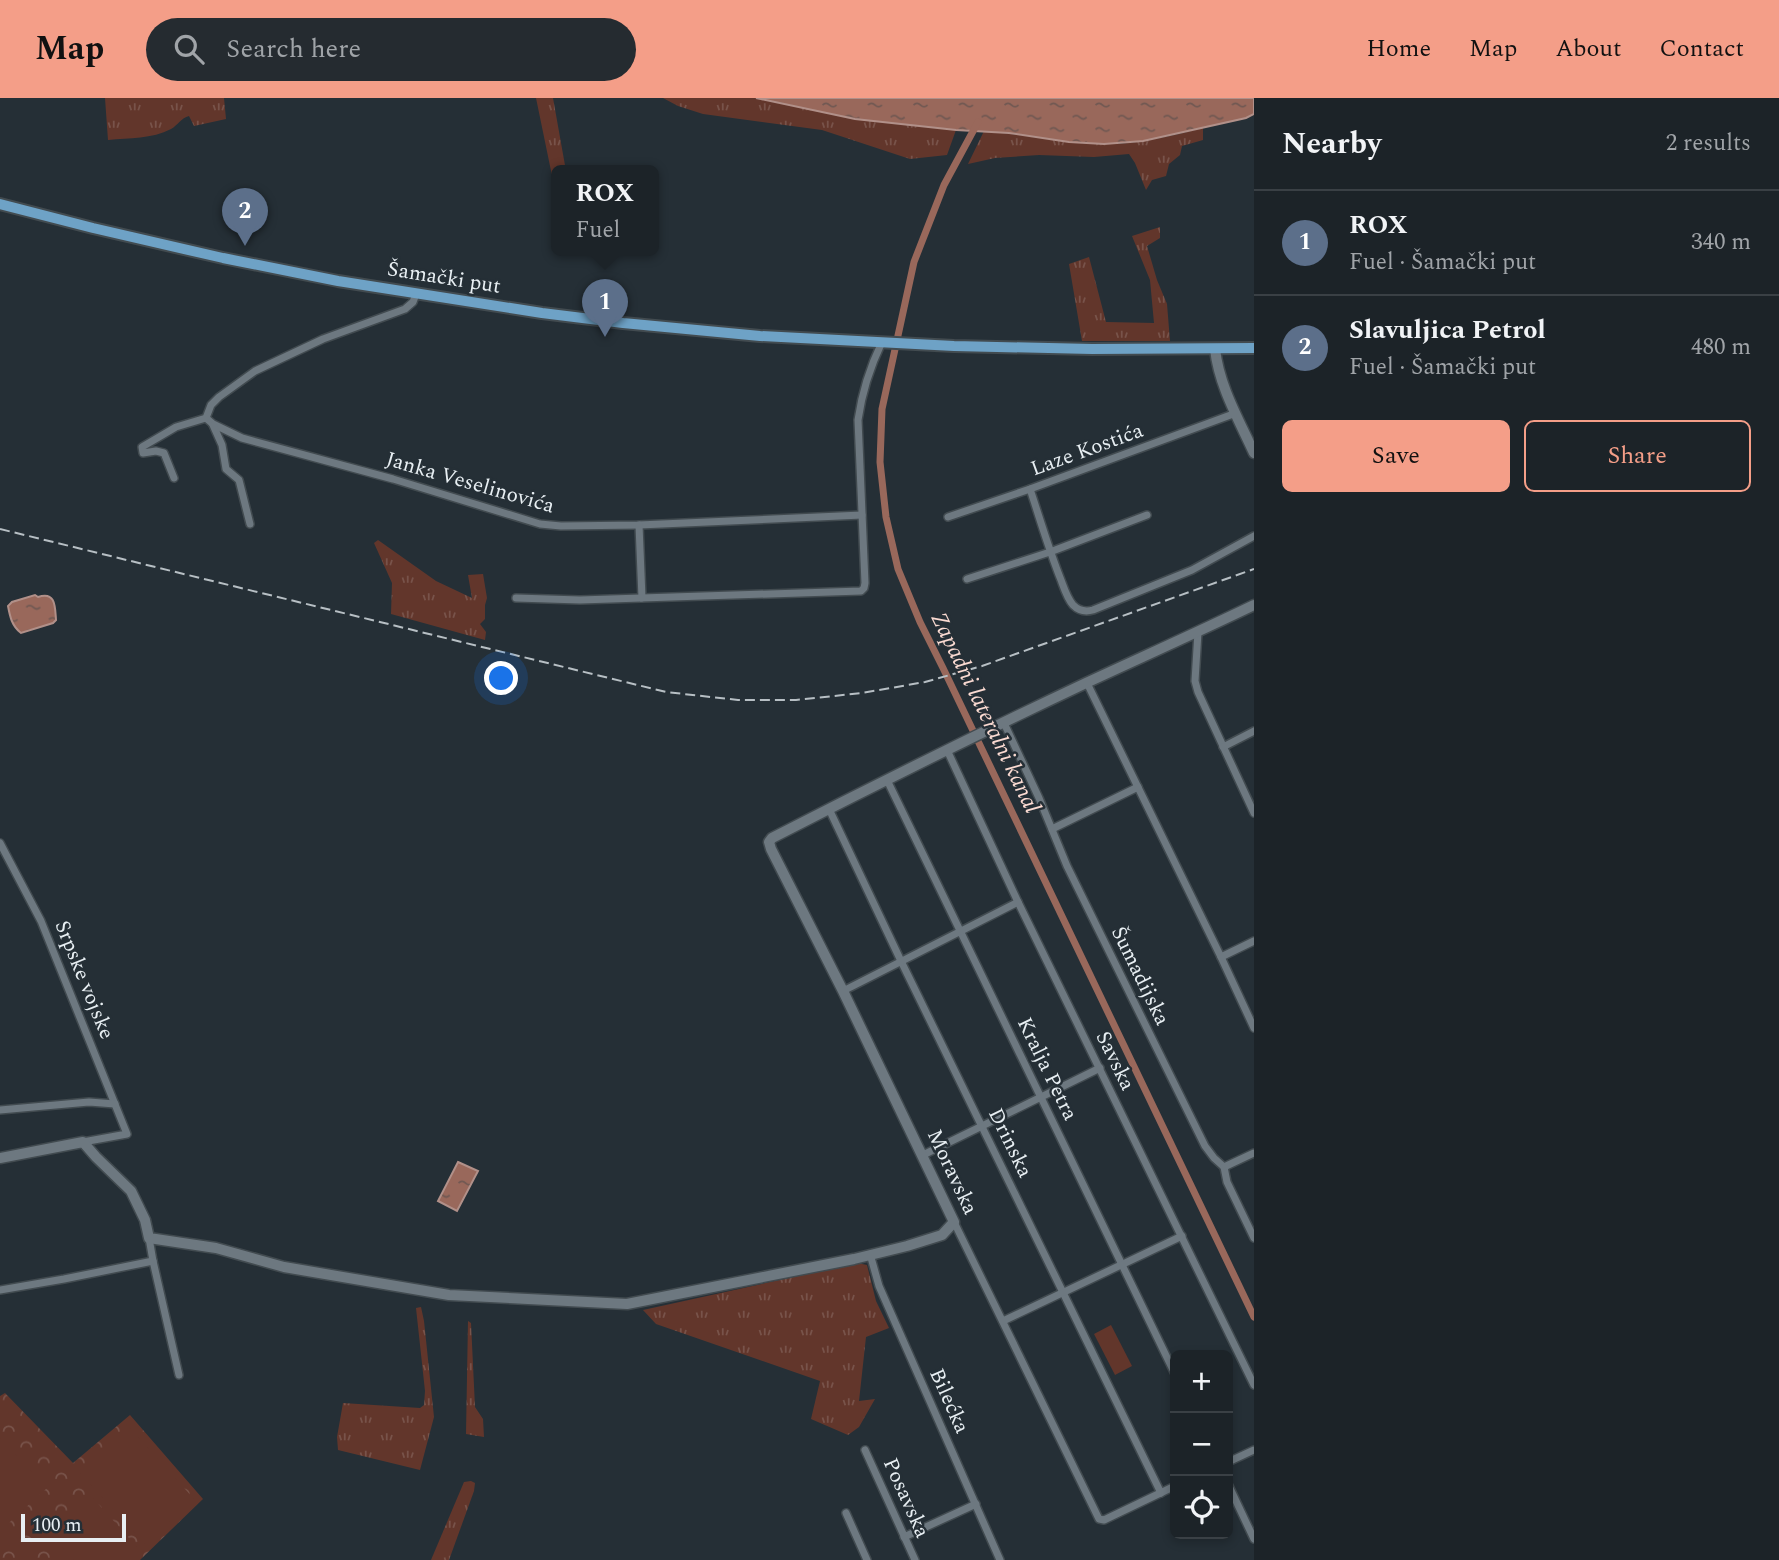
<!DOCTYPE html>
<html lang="en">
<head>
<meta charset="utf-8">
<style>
  :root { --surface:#1c2328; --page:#252b30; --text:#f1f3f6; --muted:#a0a4a8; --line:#3a4045; --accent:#f49e88 }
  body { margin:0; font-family:Spectral,serif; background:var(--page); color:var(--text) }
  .controls { position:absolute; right:21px; bottom:21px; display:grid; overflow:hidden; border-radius:10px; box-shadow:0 4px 10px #0003 }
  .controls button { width:63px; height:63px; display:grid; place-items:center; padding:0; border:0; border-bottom:2px solid var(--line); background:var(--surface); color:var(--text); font:35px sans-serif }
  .scale { position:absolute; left:21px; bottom:18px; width:105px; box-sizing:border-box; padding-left:7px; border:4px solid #e8eff3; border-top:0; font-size:19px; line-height:24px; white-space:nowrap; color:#e8eff3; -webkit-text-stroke:5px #252f36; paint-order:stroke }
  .you { position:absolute; left:502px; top:581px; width:24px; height:24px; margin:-18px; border:5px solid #fff; border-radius:50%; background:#1a73e8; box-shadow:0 0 0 10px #1a73e833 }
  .badge { display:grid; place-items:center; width:46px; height:46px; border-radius:50%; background:var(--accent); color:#fff; font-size:23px; font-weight:700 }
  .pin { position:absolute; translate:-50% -58px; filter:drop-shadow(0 2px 4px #0008) }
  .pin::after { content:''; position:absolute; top:37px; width:24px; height:21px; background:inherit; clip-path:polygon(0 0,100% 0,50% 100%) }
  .popup { position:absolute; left:551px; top:67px; width:108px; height:91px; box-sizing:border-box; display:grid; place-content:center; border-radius:10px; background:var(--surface); filter:drop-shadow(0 2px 5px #0005); font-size:23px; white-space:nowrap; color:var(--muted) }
  .popup b { font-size:26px; color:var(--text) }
  .popup::after { content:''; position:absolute; left:50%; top:100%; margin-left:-14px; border:14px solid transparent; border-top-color:var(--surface) }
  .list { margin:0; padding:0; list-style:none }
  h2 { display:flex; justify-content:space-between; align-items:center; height:91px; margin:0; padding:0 28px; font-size:30px }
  h2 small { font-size:23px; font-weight:400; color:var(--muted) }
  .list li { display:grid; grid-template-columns:46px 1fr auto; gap:21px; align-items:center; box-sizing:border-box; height:105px; padding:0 28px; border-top:2px solid var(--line) }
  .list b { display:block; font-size:26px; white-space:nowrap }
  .list p { margin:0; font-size:23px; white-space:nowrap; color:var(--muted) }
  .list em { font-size:23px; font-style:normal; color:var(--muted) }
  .actions { display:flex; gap:14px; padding:21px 28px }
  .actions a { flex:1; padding:16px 0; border:2px solid var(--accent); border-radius:10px; text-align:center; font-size:24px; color:var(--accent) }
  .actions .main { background:var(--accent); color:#111 }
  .icon { flex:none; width:38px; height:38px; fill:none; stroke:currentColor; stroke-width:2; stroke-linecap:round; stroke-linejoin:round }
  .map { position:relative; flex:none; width:1254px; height:1462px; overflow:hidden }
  header { display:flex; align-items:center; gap:42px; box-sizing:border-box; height:98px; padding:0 35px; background:var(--accent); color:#111 }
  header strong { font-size:33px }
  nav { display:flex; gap:38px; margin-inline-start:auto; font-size:24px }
  .search { width:490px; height:63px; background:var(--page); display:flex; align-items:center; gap:18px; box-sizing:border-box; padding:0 24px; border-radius:38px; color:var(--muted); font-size:26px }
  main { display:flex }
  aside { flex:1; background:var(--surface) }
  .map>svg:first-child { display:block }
</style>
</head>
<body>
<header>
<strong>Map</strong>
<div class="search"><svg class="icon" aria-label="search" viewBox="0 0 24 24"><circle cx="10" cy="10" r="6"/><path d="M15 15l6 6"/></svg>Search here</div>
<nav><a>Home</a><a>Map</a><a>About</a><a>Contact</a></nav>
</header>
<main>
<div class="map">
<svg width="1254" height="1462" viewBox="0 0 1254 1462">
  <defs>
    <pattern id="grass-tufts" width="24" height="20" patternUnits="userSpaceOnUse" patternTransform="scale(1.75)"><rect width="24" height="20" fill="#62362b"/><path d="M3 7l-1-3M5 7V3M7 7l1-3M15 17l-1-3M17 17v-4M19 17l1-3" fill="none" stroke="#78534a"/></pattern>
    <pattern id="park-crowns" width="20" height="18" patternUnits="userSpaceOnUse" patternTransform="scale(1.75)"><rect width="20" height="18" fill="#62362b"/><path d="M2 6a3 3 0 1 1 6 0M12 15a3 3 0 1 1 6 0" fill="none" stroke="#78534a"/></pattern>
    <pattern id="water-ripples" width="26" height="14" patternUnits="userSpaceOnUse" patternTransform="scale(1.75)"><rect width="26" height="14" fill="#99685b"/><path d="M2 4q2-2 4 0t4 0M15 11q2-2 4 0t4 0" fill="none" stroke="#705852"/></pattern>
  </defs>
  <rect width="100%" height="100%" fill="#252f36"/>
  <!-- grass -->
  <g fill="url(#grass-tufts)">
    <path d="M105,0H224L226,21L194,28L189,18C181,20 178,27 171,31C152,41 129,40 108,42Z"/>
    <polygon points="536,0 553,0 566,73 556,73 556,97"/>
    <polygon points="663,0 756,0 855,21 956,32 947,57 910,61 822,32 703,16 678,8"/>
    <path d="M1203,30V42L1182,48L1180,57L1169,66L1166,78L1152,82L1146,92L1135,65L1129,56L1094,59L1039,57L995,60L968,66L984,33C1025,36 1066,47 1107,46C1140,46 1171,38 1203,30Z"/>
    <polygon points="1160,129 1160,140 1147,148 1157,182 1167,206 1170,243 1082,243 1069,166 1089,159 1106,224 1154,225 1150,182 1132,138"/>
    <polygon points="378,442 436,483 472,500 468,477 483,476 487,500 485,507 485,521 480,526 486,534 485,542 391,516 392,485 374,445"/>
    <polygon points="857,1165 867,1167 876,1203 889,1230 866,1239 859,1303 875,1301 859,1329 848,1337 811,1321 820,1283 656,1226 643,1212"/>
    <polygon points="421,1209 424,1223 434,1319 420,1372 338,1352 337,1339 343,1305 420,1310 424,1307 425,1293 416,1210"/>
    <polygon points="468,1223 471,1225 475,1309 483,1321 484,1339 466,1336"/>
    <polygon points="471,1383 475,1385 474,1393 449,1462 431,1462 464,1384"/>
  </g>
  <!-- park -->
  <polygon fill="url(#park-crowns)" points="5,1295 73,1365 130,1317 203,1401 140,1462 0,1462 0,1298"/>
  <!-- pitch -->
  <g fill="#62362b">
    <polygon points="1111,1227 1132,1268 1115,1277 1094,1236"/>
    <polygon points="130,1330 194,1401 145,1446 80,1375"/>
    <polygon points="0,1340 47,1390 0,1433"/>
    <polygon points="93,1400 137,1449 123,1462 74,1462 52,1438"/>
  </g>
  <!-- water -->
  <g fill="url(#water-ripples)" stroke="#b19089" stroke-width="2">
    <polygon points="756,0 1254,0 1254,16 1246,20 1143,43 1104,46 1069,44 1009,35 956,32 855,21"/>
    <path d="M35,497L38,499C56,493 55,509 56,522L53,525L21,535C12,528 10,519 8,508L12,504Z"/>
    <polygon points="458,1064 478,1073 457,1113 438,1103"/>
  </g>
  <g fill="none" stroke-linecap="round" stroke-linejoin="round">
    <!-- canal -->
    <polyline stroke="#99685b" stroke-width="7" points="978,24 944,87 914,164 882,311 880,364 886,419 898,471 920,524 943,570 1254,1219"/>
    <!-- street casing -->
    <g stroke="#424b50" stroke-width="10">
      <g id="street">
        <polyline points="206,320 213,326 242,340 393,381 540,426 561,428 639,427 862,417"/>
        <polyline points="213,327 222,347 226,371 239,382 250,426"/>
        <polyline points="174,380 164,355 156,353 143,355 142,349 176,329 206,320 211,307 219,299 255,273 323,241 405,211 413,204 416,196"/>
        <path d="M1030,391C1040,421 1049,452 1061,482C1064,490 1067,500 1073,507C1079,513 1086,514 1093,512L1192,472L1254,438"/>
        <polyline points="948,419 1030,391 1236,315"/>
        <polyline points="639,427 642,500"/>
        <polyline points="967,481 1050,454 1147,417"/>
        <path d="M516,500L580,502L861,493L864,490L865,485L858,322C862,294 870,269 882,244"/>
        <polyline points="1198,534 1195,583 1198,594 1254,715"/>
        <polyline points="1087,585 1221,859 1254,930"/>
        <polyline points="1004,625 1039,700 1067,768 1205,1048 1214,1060 1224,1069 1227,1084 1254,1140"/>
        <polyline points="1223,649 1254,633"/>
        <polyline points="947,652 1018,804 1254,1287"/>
        <polyline points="887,682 1175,1276"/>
        <polyline points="829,711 901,863 1161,1395"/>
        <polyline points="1052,731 1138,689"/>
        <polyline points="0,745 41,823 127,1036 83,1044"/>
        <polyline points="1221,859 1254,843"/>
        <polyline points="843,893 1018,804"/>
        <polyline points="0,1012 89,1004 115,1006"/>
        <polyline points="923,1057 1100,970"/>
        <polyline points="1224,1069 1254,1055"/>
        <polyline points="954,1124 1099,1421 1104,1422 1175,1388"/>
        <polyline points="149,1140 153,1163 179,1277"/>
        <polyline points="870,1156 879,1188 1000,1462"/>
        <polyline points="0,1192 64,1181 153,1163"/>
        <polyline points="1003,1223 1182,1138"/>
        <polyline points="865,1352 915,1462"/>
        <polyline points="1228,1364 1254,1352"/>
        <polyline points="1228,1386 1254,1441"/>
        <polyline points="846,1415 867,1462"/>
        <polyline points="904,1439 976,1406"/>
      </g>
    </g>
    <!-- secondary casing -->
    <g stroke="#424b50" stroke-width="13">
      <g id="secondary">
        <path d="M1215,251C1219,288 1239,322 1254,355"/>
        <path d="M0,1060L83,1044L96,1059L131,1093L145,1122L149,1140L216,1150L284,1169L449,1197L627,1206L854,1161L907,1148L942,1137L954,1124L843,893L771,751L769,744L772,740C875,687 980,635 1086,585C1142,559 1198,534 1254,507"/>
      </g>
    </g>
    <!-- primary casing -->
    <g stroke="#424b50" stroke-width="14">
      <polyline id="primary" points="0,106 93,130 223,160 338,183 542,215 623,225 760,238 954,248 1092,251 1254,250"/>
    </g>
    <!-- street -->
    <use href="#street" stroke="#6d7880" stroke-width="7"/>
    <!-- secondary -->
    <use href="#secondary" stroke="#6d7880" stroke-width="10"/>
    <!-- primary -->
    <use href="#primary" stroke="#6ea2c6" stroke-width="10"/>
    <!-- rail -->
    <polyline stroke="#b7bfc4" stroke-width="2" stroke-dasharray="10 5" stroke-linecap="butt" points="0,431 666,594 738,602 796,602 862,595 925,584 982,568 1254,471"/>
  </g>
  <g text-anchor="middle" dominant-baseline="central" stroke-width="5" stroke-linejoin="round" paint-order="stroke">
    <!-- street labels -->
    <g font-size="21" fill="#e8eff3" stroke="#252f36">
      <text transform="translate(444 180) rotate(9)">Šamački put</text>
      <text transform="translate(1087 352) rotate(-20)">Laze Kostića</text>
      <text transform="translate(470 385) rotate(16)">Janka Veselinovića</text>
      <text transform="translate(1140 878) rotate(64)">Šumadijska</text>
      <text transform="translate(84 882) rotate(68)">Srpske vojske</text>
      <text transform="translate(1115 963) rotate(64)">Savska</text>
      <text transform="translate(1047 971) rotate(64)">Kralja Petra</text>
      <text transform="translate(1010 1045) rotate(64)">Drinska</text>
      <text transform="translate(952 1074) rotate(65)">Moravska</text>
      <text transform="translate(949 1303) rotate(66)">Bilećka</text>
      <text transform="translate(906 1400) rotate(66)">Posavska</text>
    </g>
    <!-- water labels -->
    <g font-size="23" font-style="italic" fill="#fbdbd2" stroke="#252f36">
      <text transform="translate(985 615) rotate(64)">Zapadni lateralni kanal</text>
    </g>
  </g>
</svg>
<div class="controls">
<button>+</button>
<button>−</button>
<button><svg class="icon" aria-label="locate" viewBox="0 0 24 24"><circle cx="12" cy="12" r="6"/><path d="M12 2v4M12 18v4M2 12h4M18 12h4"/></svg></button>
</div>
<div class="scale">100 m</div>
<div class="you"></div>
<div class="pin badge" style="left:605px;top:239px;background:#5c6f8a">1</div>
<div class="popup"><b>ROX</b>Fuel</div>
<div class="pin badge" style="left:245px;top:148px;background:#5c6f8a">2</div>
</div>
<aside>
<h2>Nearby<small>2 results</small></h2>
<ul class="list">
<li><span class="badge" style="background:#5c6f8a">1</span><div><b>ROX</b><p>Fuel · Šamački put</p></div><em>340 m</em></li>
<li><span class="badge" style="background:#5c6f8a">2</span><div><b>Slavuljica Petrol</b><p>Fuel · Šamački put</p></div><em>480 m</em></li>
</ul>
<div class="actions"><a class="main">Save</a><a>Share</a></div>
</aside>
</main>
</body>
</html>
